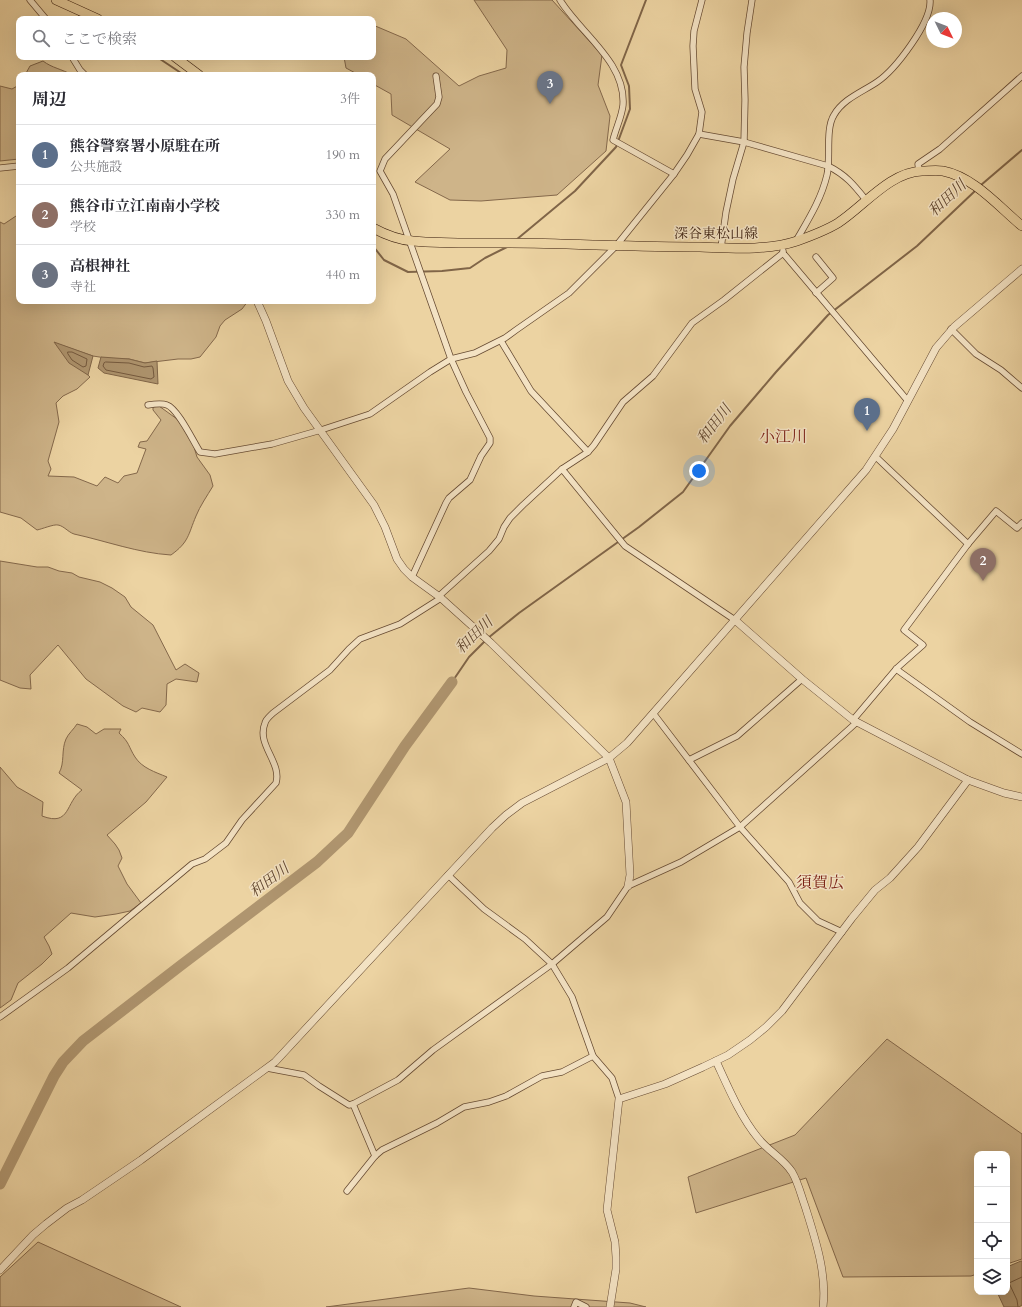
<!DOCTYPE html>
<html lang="ja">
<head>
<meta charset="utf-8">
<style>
  :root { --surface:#fff; --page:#f2f2f3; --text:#2b2b33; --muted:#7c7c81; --line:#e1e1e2; --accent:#0b8043 }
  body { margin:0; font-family:Cardo,"Noto Serif JP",serif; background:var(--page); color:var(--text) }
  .controls { position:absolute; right:12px; bottom:12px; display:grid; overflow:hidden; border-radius:8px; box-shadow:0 4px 16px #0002 }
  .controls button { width:36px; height:36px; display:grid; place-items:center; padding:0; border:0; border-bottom:1px solid var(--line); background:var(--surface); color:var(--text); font:20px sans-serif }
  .compass { position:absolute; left:926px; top:12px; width:36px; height:36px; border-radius:50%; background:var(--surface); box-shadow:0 4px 16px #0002; rotate:133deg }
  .you { position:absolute; left:699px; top:471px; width:14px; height:14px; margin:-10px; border:3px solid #fff; border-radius:50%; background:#1a73e8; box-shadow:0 0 0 6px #1a73e833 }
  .badge { display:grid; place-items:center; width:26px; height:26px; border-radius:50%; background:var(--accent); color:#fff; font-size:13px; font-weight:700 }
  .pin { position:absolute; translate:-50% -33px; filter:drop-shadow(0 1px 2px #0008) }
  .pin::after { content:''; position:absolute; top:21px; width:14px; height:12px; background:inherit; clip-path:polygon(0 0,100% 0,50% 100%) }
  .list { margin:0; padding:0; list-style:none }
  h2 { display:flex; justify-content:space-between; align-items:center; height:52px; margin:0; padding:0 16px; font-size:17px }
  h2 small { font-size:13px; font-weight:400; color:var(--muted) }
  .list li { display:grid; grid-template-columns:26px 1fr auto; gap:12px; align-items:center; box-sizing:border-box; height:60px; padding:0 16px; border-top:1px solid var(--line) }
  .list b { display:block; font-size:15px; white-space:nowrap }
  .list p { margin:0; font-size:13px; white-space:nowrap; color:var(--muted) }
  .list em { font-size:13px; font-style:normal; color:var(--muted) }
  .icon { flex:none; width:22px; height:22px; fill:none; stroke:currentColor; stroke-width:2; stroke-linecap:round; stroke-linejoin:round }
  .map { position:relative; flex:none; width:1022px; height:1307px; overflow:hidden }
  .search { position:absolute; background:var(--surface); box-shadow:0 4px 16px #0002; left:16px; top:16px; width:360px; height:44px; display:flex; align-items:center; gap:10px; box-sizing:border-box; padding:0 14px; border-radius:8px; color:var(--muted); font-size:15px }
  .panel { position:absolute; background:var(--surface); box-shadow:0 4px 16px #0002; left:16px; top:72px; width:360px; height:232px; border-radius:8px }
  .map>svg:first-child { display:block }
</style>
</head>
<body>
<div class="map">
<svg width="1022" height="1307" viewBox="0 0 1022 1307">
  <rect width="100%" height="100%" fill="#ecd3a2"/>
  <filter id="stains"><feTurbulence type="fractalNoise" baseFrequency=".005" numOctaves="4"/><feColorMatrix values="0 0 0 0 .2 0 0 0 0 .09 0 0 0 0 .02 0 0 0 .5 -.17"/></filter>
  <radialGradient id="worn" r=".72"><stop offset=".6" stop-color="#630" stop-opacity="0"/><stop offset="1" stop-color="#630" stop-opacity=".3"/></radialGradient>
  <!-- green -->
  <g fill="#ceb489" stroke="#84684b">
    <polygon points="474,0 552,0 602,55 598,85 610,116 606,151 557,195 481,201 450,200 415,182 450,149 392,115 391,94 373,84 373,75 359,75 346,68 344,57 373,57 373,25 406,39 459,86 479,76 506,68 507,50"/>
    <path d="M43,61C52,68 62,69 72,75H25L30,66Z"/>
    <polygon points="19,85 19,159 0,161 0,86 12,89"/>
    <path d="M19,214V301H248L242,309L225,320L220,326L216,337L200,357L191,359H178L145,363L129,359H112L93,356L55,343L90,377L77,389L63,396L56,403L59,422L48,461L51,469L48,476L74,477L97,486L105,477L118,483L124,476L137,473L146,449L138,447L140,442L147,441L161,420L153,410V407L159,406L188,427L197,457L210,475L213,486C207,496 200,506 196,516C188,535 189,542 171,555C138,553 106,541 74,534C68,532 64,526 58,525C54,524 42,529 37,530L21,518L0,512V222L4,224Z"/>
    <polygon points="0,561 37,567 48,567 59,571 72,573 79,577 100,582 112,588 125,597 131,607 153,625 176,670 185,664 199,673 197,682 176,679 167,684 166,705 160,712 142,708 136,712 123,706 86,679 58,645 30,675 31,689 20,688 0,680"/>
    <path d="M77,724L87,727L96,734L104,729H121L119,733C130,743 128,746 135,757C142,768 155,772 167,777L146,802L107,835L115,844L119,850L122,858L118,866L127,884L141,903L130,911L116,914L95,917L71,913L44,937L49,946L52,954L42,964L18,983L11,1000L0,1008V767L17,787L43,802L42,816C71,827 65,802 82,790L59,773C65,763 61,750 66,739C68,734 74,729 77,724Z"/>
    <polygon points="887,1039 1022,1134 1022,1259 1007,1264 1007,1154 977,1154 977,1274 971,1276 843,1277 806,1178 696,1213 688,1177 795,1135"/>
    <polygon points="38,1242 181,1307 0,1307 0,1277"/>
    <polygon points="469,1288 534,1296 630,1303 646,1307 326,1307"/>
  </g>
  <!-- water -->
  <g fill="#af956f" stroke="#806548">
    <polygon points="54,342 93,356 88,375 69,363"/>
    <polygon points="101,357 129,359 145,363 157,361 158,384 104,373 98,368"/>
    <polygon points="1021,1261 1022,1261 1022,1305 1019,1307 1004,1307 997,1292 1007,1292 1007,1267"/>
  </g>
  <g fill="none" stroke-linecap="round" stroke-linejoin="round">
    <!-- shore -->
    <g stroke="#74593e" stroke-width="1">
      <polygon points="68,352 72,352 87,359 86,366 83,367 72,360 68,354"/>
      <polygon points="106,362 129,363 144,367 152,366 153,368 154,377 151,379 106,370 103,366 104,363"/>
      <polyline points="1018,1307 1017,1300 1009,1283 1022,1277"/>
    </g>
    <!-- stream -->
    <g stroke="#806548" stroke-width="2">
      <polyline points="78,13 81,19"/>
      <polyline points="157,57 184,75"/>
      <polyline points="981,185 1022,150"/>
      <polyline points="516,240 575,191 616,147 630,109 629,86 621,65 646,0"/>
      <polyline points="373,246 384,260 408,272 442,271 470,268 485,258 507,247"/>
      <polyline points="452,682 469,657 488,638 519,613 639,527 683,492 730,426 776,372 828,315 917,246 976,190"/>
    </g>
    <!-- river -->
    <polyline stroke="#af956f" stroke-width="11" points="0,1184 54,1076 63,1062 83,1041 180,966 317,862 348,833 405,746 452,682"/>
    <!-- minor casing -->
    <g stroke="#664a32" stroke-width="7">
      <g id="minor">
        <polyline points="30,0 46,19"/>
        <path d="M560,0C580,33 626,62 623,105C622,116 616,128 613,140L674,174"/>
        <polyline points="72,57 80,70 85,75"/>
        <path d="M699,134L744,142L828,166C846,175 854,185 866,200"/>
        <polyline points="0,168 19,166"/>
        <polyline points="919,171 918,164 940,149 1022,76"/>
        <path d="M796,241C808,220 821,200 827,175C831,159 825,129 834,115C843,99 862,92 877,82C895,70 932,22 930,0"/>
        <polyline points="721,248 726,212 733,179 744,142 745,100 744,67 747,33 752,0"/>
        <polyline points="783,251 783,253 908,401"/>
        <polyline points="816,257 833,278 816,293"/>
        <polyline points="951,329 976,354 1001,370 1022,388"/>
        <polyline points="501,341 531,391 588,452"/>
        <path d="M148,405C154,404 162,403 167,405C178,409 193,441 200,452L215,454L272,444L321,430L370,414L430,372L451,359L475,353L505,338L516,330L569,293L616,246L674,174L687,155L699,134L702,112L695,89L693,46L694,31L702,0"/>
        <polyline points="876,457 968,544"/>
        <polyline points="562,469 625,546 735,620"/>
        <polyline points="412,577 446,503 449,498 470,480 481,456 490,443 490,438 466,392 451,359 393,194 380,171 385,159 437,104 439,97 436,76"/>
        <polyline points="439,596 489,551 499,539 504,527 510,518 523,505 562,469 588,452 594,445 623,402 653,376 692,323 724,300 783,253"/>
        <polyline points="896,669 970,722 1022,754"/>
        <polyline points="653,713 740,827 789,882 800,903 818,921 842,932"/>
        <polyline points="853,720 897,668 923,645 904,630 968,544 996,511 1017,528 1022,523"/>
        <polyline points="689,760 737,736 802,679"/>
        <polyline points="448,875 484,909 525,939 552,964 572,997 593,1056 612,1078 619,1099"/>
        <path d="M0,1017L68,968L192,864L205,859L226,843L242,820L276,783C282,762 256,745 265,723C266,719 270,716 273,713L330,670L349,649L360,639L400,624L441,598"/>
        <polyline points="267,1068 304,1075 319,1086 349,1105 353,1104 375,1156"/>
        <polyline points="353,1104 398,1080 433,1050 552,964 607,917 628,886 681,862 740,827 857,722"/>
        <polyline points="347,1191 375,1156 382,1150 437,1123 464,1107 489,1102 506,1096 542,1076 562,1072 593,1056"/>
        <polyline points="574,1307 576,1302 586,1307"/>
      </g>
    </g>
    <!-- tertiary casing -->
    <g stroke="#664a32" stroke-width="8">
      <g id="tertiary">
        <polyline points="257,301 266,321 288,381 304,408 374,505 385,527 397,559 404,569 412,577 441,598 491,643 609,758 626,802 630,875 628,886"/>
        <polyline points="735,620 802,679 853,720 968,780 1004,793 1022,797"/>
        <path d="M716,1061C728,1087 740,1116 758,1138C768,1151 783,1158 792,1172C798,1182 801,1195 805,1206C815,1238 827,1273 823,1307"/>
        <polyline points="0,1270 33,1235 46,1224 67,1208 82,1200 141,1160 275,1062 492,828 506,815 522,803 609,758 627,743 866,470 893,429 936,348 954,327 1022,269"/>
        <polyline points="610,1307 616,1269 616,1257 615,1242 607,1210 619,1099 665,1084 703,1067 728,1055 750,1040 766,1027 782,1011 852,918 875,890 890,878 918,847 968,780"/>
      </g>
    </g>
    <!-- primary casing -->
    <g stroke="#391d0d" stroke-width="10">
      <g id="primary">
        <polyline points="56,0 98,19"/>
        <polyline points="175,57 199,75"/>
        <path d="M373,228C384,234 400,240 413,241C445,244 477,243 510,243C537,243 565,244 593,245C629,246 664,247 700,247C731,248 767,251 797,241C811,236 825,231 838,223C864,206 890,172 922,171C929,171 936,170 943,171C974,177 999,207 1022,226"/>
      </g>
    </g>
    <!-- minor -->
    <use href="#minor" stroke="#f3e2c3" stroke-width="5.5"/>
    <!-- tertiary -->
    <use href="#tertiary" stroke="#f3e2c3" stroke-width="7"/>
    <!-- primary -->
    <use href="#primary" stroke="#ecd3a2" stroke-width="9"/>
  </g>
  <g text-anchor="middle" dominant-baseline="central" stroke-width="3" stroke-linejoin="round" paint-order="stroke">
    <!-- street labels -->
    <g font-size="14" fill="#391d0d" stroke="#f3e2c3">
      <text x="716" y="233">深谷東松山線</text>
    </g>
    <!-- water labels -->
    <g font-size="15" font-style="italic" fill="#62472f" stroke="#f3e2c3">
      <text transform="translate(947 198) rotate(-43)">和田川</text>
      <text transform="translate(714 424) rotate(-52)">和田川</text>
      <text transform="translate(474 635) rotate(-44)">和田川</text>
      <text transform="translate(269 880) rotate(-37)">和田川</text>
    </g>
    <!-- quarter labels -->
    <g font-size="16" fill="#7a1f14" stroke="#f3e2c3">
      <text x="783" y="437">小江川</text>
      <text x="820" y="883">須賀広</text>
    </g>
  </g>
  <rect width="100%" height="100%" filter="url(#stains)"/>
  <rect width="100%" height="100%" fill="url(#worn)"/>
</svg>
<div class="controls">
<button>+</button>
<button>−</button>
<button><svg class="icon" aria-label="locate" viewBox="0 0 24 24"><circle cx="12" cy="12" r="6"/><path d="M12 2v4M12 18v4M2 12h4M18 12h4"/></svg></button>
<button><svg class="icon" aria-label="layers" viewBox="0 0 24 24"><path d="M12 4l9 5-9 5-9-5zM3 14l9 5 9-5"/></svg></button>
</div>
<svg class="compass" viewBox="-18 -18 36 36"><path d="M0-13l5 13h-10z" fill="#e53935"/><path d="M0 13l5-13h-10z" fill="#7c7c81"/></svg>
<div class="you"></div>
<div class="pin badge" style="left:867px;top:431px;background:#5c6f8a">1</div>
<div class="pin badge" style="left:983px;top:581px;background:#8d6e63">2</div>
<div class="pin badge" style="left:550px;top:104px;background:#6b7280">3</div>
<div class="search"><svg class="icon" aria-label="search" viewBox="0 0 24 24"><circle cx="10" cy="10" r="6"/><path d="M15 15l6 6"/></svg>ここで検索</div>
<section class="panel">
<h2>周辺<small>3件</small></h2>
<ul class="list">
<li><span class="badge" style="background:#5c6f8a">1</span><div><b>熊谷警察署小原駐在所</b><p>公共施設</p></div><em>190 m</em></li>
<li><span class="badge" style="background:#8d6e63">2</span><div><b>熊谷市立江南南小学校</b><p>学校</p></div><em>330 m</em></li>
<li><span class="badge" style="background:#6b7280">3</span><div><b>高根神社</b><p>寺社</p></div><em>440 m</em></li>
</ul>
</section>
</div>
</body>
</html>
